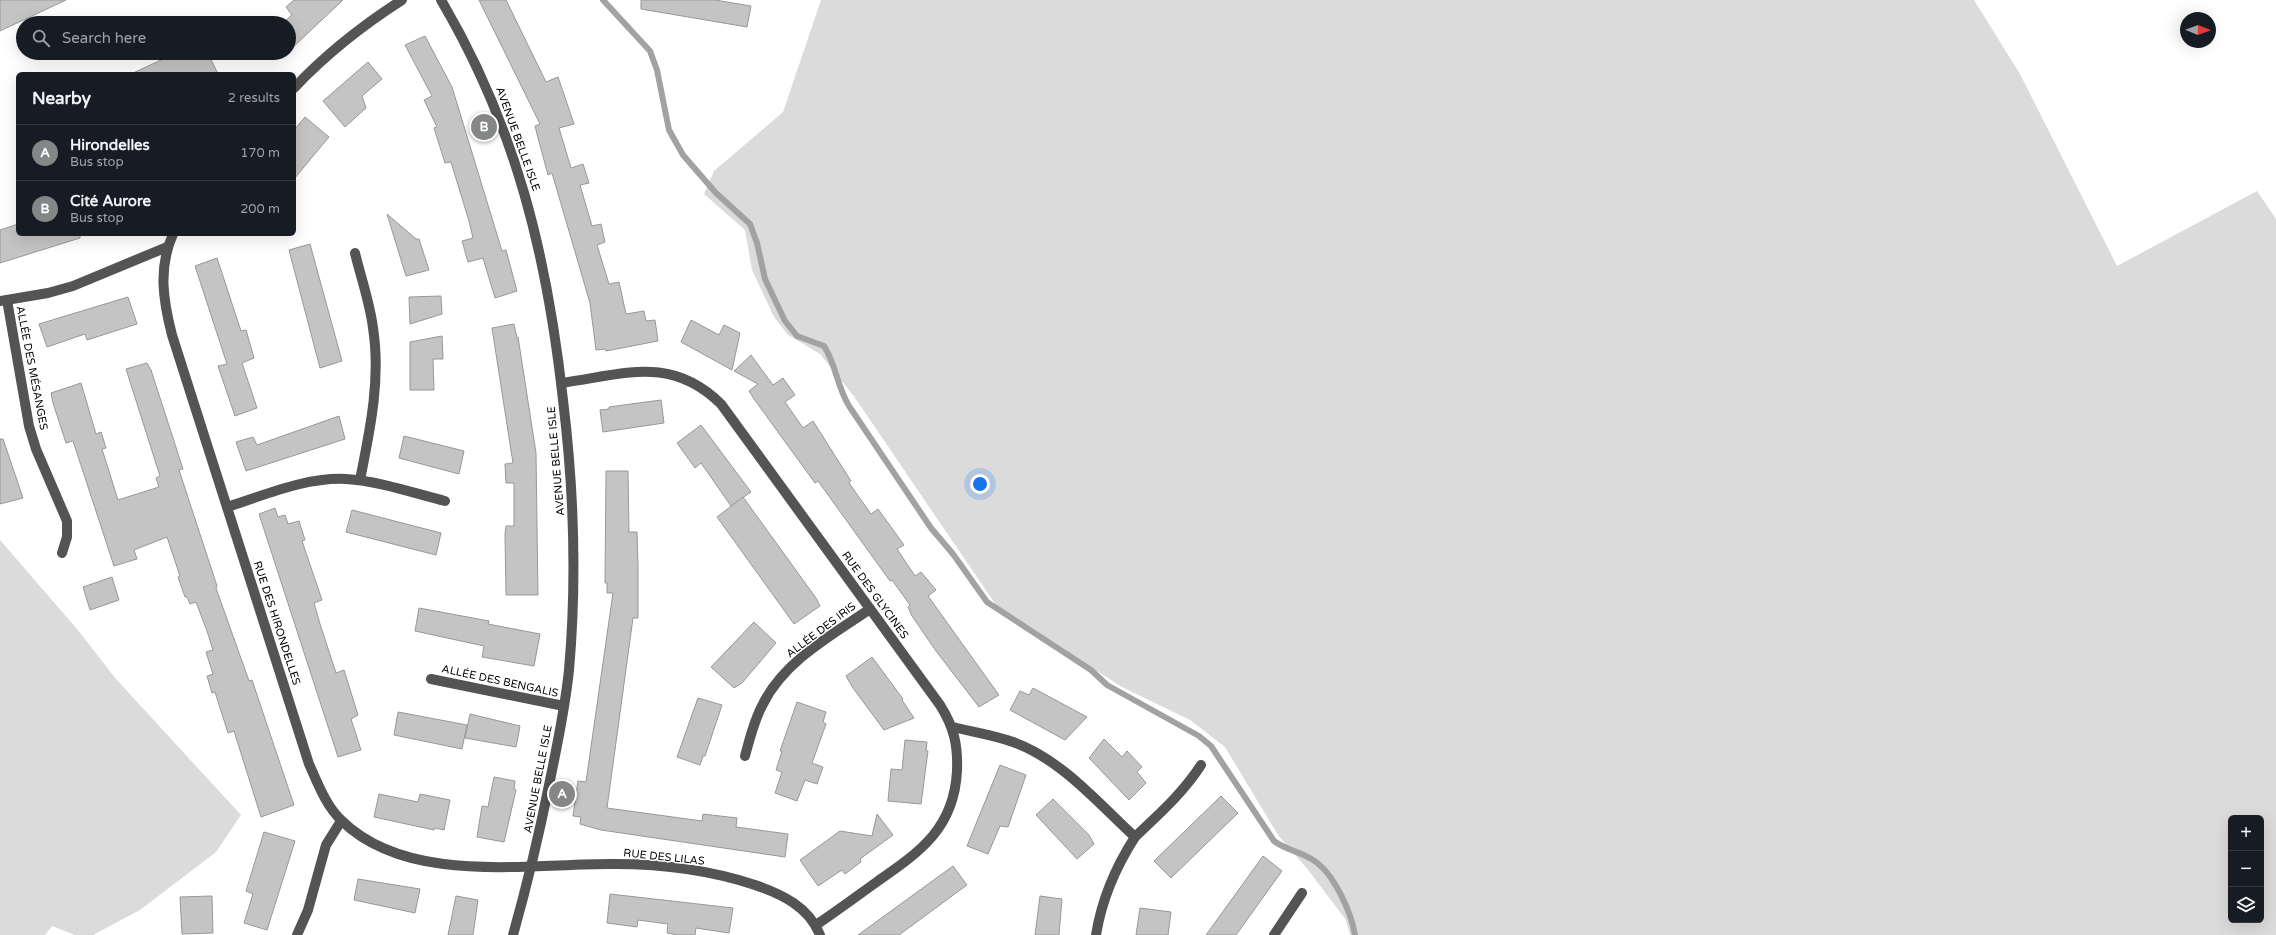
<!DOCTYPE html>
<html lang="en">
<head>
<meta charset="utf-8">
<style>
  :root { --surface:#171b24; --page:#242831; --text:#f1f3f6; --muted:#9ea1a6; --line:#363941; --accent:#858687 }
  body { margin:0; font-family:"Varela Round",sans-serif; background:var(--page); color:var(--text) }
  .controls { position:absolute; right:12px; bottom:12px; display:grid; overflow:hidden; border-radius:6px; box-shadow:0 4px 16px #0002 }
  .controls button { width:36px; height:36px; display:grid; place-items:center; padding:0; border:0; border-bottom:1px solid var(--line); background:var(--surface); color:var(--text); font:20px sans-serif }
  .compass { position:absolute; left:2180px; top:12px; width:36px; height:36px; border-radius:50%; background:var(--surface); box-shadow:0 4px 16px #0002; rotate:91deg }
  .you { position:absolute; left:980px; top:484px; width:14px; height:14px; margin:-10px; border:3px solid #fff; border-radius:50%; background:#1a73e8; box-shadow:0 0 0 6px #1a73e833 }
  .badge { display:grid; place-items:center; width:26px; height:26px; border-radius:50%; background:var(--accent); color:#fff; font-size:13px; font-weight:700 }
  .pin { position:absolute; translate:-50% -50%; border:2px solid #fff; box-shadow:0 1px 4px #0006 }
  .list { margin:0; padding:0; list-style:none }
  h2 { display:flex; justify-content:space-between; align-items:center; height:52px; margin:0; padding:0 16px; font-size:17px }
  h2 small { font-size:13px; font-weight:400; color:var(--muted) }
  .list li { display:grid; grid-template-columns:26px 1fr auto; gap:12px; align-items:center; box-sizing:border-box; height:56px; padding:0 16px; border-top:1px solid var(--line) }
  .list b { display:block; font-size:15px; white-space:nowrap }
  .list p { margin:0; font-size:13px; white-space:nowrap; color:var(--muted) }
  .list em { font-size:13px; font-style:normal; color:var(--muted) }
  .icon { flex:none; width:22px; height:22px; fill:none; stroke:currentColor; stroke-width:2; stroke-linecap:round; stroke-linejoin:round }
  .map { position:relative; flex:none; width:2276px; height:935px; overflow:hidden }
  .search { position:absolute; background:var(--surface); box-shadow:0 4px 16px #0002; left:16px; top:16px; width:280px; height:44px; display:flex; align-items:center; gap:10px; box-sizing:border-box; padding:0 14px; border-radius:22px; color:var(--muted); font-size:15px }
  .panel { position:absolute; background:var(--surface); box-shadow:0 4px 16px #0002; left:16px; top:72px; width:280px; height:164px; border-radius:6px }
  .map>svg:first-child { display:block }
</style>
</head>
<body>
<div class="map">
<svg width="2276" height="935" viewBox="0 0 2276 935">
  <rect width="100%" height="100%" fill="#fff"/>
  <!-- green -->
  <g fill="#dbdbdb" fill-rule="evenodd">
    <path d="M821,0H1974L2020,74L2117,266L2257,191L2276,219V935H1350L1346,920L1309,871L1278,835L1225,747L1190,720L1122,687L998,608L853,395L820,354L788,335L774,317L752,270L745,230L704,194L714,171L783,112ZM2231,818H2261V920H2231Z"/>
    <polygon points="0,540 77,629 116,679 241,815 216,852 140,910 93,935 75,935 52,926 45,935 0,935"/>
  </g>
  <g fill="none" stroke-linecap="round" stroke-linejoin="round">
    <!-- stream -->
    <path stroke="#a2a2a2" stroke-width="6" d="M603,0L650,51L657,70L669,130L683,155L716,193L750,224L757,243L765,279L785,321L797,336L824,346C836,364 837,387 849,406L931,528L953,554L987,602L1091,670L1107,685L1199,736L1211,746L1274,841C1286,850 1301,852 1313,860C1334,873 1351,912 1355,935"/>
  </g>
  <!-- building -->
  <g fill="#c4c4c4" stroke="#989898">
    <polygon points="0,0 66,0 0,31"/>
    <polygon points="294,0 343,0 290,50 289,23 283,23 292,15 286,7"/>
    <polygon points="479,0 506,0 546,82 558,77 574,124 559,128 571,168 583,164 589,183 580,185 592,226 601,224 605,242 597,245 609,284 619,282 626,314 644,311 646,321 655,320 658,341 606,351 605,349 596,350 590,303 552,173 548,175 537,134 535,126 540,124"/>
    <polygon points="641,0 715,0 751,6 747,27 641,9"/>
    <polygon points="425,36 452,87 502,251 506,250 517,291 495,298 483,258 468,262 462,241 473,238 469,221 451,162 445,163 434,128 437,127 424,100 432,96 405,45"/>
    <polygon points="176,53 208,53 218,74 131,74"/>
    <polygon points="368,62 382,79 362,96 366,108 345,127 323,101"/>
    <polygon points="305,117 329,137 294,179 294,130"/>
    <polygon points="387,214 416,239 419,239 429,270 406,276"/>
    <polygon points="18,224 18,234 80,234 80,238 0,263 0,230"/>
    <polygon points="310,244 342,361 320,368 289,250"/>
    <polygon points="217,258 241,331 246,330 254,358 242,363 257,408 235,416 218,366 227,364 195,266"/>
    <polygon points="441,296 442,314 410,324 409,297"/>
    <polygon points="128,297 137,324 87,340 85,334 47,347 39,324"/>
    <polygon points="691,320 719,335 724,325 740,333 732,370 681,342"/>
    <polygon points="514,324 517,338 518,337 536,453 538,595 506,595 505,534 506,526 514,526 514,483 506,483 505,464 513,463 492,328"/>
    <polygon points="442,336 443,359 433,359 434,390 410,390 410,342"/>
    <polygon points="751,355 773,385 783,378 795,395 785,402 803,428 813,421 851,481 849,483 871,514 878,509 904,545 897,549 915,576 921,572 936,590 928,596 999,695 979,707 936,651 912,616 908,607 910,605 892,580 890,581 818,481 815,483 754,399 749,391 758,384 734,371"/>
    <polygon points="147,363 151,370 183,469 179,470 217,586 216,588 249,681 252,680 294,805 261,817 234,731 228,733 215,692 212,693 207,676 213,674 206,652 213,650 207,631 196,602 190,604 187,597 185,597 178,577 180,576 167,537 134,550 137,559 114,566 73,441 66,443 53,403 51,393 81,383 96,434 101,432 106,448 102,449 118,500 159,487 156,478 160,476 126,369"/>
    <polygon points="661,400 664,423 603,432 600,410 609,409 609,407"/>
    <polygon points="339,416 345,439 246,471 236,442 253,437 257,445"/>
    <polygon points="701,425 751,492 731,506 701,463 695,468 677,443"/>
    <polygon points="404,436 464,451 459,474 399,458"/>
    <polygon points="0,439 3,439 23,498 0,504"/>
    <polygon points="606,471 628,471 629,532 637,532 638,567 638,618 633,618 607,808 702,821 703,814 737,818 736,827 788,834 785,857 601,830 580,824 581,817 573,816 578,781 586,782 613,593 607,593 607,583 605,583"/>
    <polygon points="743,497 816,598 820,606 794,624 717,517"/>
    <polygon points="275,508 278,517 285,515 288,524 299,521 305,540 302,541 322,600 314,603 320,624 336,673 344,670 358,715 351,719 361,750 338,757 259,514"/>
    <polygon points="352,510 441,533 436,555 346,532"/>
    <polygon points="112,577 119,600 90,610 83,587"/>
    <polygon points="419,608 489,621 488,624 540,634 534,666 482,657 484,646 415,631"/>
    <polygon points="754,622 776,643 742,683 734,688 711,667"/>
    <polygon points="872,657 903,699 902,700 914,718 884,730 853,688 846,676"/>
    <polygon points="1033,688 1087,717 1065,740 1010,710 1020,691 1029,695"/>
    <polygon points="698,698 722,705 705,756 703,756 700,765 677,757"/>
    <polygon points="797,702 826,712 823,722 826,724 812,763 823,767 817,784 805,780 797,801 775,793 782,772 776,770 782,751 780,751"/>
    <polygon points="398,712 467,725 462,749 394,735"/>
    <polygon points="470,714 520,726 516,747 465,738"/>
    <polygon points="1104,739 1122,757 1127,751 1142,767 1137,772 1146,783 1129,800 1089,758"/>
    <polygon points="905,740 927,742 926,751 928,751 921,804 888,801 891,769 902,770"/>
    <polygon points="1000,765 1026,775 1008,827 1000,826 988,854 967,846"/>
    <polygon points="494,777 515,781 514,789 516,790 504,842 477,837 482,806 488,807"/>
    <polygon points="379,794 418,802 420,794 450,800 444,830 435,828 434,830 374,817"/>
    <polygon points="1221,796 1238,813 1171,878 1154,861"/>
    <polygon points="1053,799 1089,835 1094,844 1077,859 1036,815"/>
    <polygon points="877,814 893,835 860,859 861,862 845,874 842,870 818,886 800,860 840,831 872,836"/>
    <polygon points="264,832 295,841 267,930 244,923 253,894 246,891"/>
    <polygon points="1263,856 1282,871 1236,935 1206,935"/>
    <polygon points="953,866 967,885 899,935 858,935"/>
    <polygon points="358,879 420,889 415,913 354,900"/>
    <polygon points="610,894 733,908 729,933 696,928 695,935 678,935 667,933 668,924 638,920 637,927 607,923"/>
    <polygon points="212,896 213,933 182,934 180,897"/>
    <polygon points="456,896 478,900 473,935 448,935"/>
    <polygon points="1040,896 1062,899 1059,935 1035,935"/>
    <polygon points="1140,908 1171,912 1168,935 1136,935"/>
  </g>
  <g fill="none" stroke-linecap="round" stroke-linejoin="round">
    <!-- minor -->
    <g stroke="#545454" stroke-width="10">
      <path d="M441,0C516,127 547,255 563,400C574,490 577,579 569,670C565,709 557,747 549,785C539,835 527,885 513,935"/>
      <path d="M294,88C326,54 363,25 402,0"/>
      <path d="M173,234C158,268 163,300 172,335L309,764C318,784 326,806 342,821C409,886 531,863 615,864C663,864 710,870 755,885C782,894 809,907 820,935"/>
      <path d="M355,253C361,278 370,303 373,328C381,379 370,430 360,480"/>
      <polyline points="7,300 29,426 36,449 67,521 67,537 62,553"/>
      <polyline points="0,301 48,293 73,286 167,247"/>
      <path d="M561,383C623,375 670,354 721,404L940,705C954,727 958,745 957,771C954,828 921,851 878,881C857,896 837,911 816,925"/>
      <path d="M227,507C265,495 306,477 346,479C379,481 413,493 445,501"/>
      <polyline points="431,679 564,706"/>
      <path d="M953,727C973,732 994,735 1013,742C1061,759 1098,803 1135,837C1159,814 1183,793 1201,765"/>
      <path d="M745,756C750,738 754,720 763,704C784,661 832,635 870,609"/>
      <polyline points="297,935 308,910 326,845 341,821"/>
      <path d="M1096,935C1102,898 1115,868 1135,837"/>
      <polyline points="1274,935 1302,893"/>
    </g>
  </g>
  <g text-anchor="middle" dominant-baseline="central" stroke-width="3" stroke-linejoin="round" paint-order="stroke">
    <!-- street labels -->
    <g font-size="11" fill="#000" stroke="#fff">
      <text transform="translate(518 139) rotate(70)">AVENUE BELLE ISLE</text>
      <text transform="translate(32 368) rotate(79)">ALLÉE DES MÉSANGES</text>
      <text transform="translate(556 461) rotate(-95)">AVENUE BELLE ISLE</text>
      <text transform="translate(875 595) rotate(54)">RUE DES GLYCINES</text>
      <text transform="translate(277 623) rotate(72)">RUE DES HIRONDELLES</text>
      <text transform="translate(821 630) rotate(-37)">ALLÉE DES IRIS</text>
      <text transform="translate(500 681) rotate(12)">ALLÉE DES BENGALIS</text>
      <text transform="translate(538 779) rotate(-79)">AVENUE BELLE ISLE</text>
      <text transform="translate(664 857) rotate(6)">RUE DES LILAS</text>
    </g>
  </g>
</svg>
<div class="controls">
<button>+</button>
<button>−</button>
<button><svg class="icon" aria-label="layers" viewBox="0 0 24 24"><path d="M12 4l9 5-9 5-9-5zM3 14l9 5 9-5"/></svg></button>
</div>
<svg class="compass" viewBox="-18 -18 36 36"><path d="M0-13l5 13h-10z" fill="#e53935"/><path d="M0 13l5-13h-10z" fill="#9ea1a6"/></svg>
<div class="you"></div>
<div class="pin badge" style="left:562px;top:794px">A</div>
<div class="pin badge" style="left:484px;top:127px">B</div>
<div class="search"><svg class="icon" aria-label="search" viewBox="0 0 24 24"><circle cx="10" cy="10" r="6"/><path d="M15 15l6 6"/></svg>Search here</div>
<section class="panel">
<h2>Nearby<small>2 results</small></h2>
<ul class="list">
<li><span class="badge">A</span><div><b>Hirondelles</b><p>Bus stop</p></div><em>170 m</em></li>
<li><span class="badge">B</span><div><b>Cité Aurore</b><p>Bus stop</p></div><em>200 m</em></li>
</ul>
</section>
</div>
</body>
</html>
